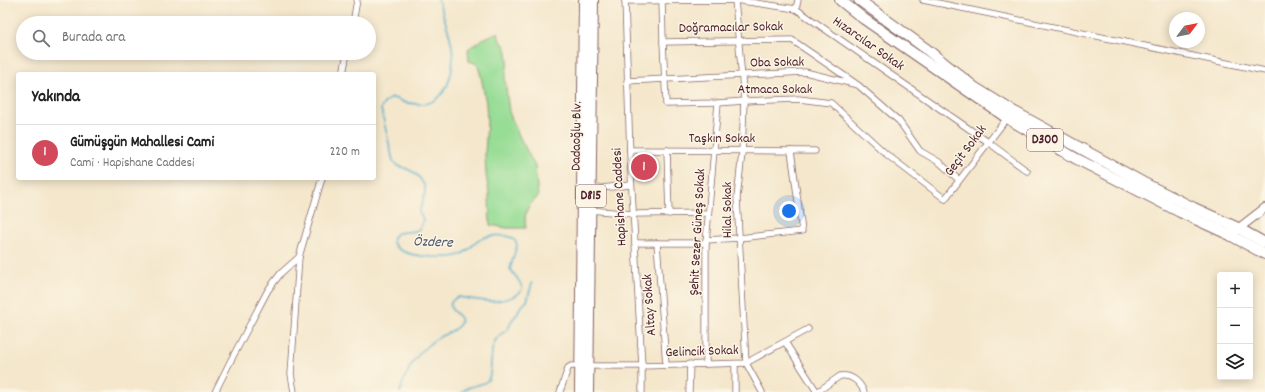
<!DOCTYPE html>
<html lang="tr">
<head>
<meta charset="utf-8">
<style>
  :root { --surface:#fff; --page:#f6f6f6; --text:#222; --muted:#767676; --line:#e0e0e0; --accent:#d1495b }
  body { margin:0; font-family:Dekko,sans-serif; background:var(--page); color:var(--text) }
  .controls { position:absolute; right:12px; bottom:12px; display:grid; overflow:hidden; border-radius:4px; box-shadow:0 2px 10px #0003 }
  .controls button { width:36px; height:36px; display:grid; place-items:center; padding:0; border:0; border-bottom:1px solid var(--line); background:var(--surface); color:var(--text); font:20px sans-serif }
  .compass { position:absolute; left:1169px; top:12px; width:36px; height:36px; border-radius:50%; background:var(--surface); box-shadow:0 2px 10px #0003; rotate:58deg }
  .you { position:absolute; left:789px; top:211px; width:14px; height:14px; margin:-10px; border:3px solid #fff; border-radius:50%; background:#1a73e8; box-shadow:0 0 0 6px #1a73e833 }
  .badge { display:grid; place-items:center; width:26px; height:26px; border-radius:50%; background:var(--accent); color:#fff; font-size:13px; font-weight:700 }
  .pin { position:absolute; translate:-50% -50%; border:2px solid #fff; box-shadow:0 1px 4px #0006 }
  .list { margin:0; padding:0; list-style:none }
  h2 { display:flex; justify-content:space-between; align-items:center; height:52px; margin:0; padding:0 16px; font-size:17px }
  h2 small { font-size:13px; font-weight:400; color:var(--muted) }
  .list li { display:grid; grid-template-columns:26px 1fr auto; gap:12px; align-items:center; box-sizing:border-box; height:56px; padding:0 16px; border-top:1px solid var(--line) }
  .list b { display:block; font-size:15px; white-space:nowrap }
  .list p { margin:0; font-size:13px; white-space:nowrap; color:var(--muted) }
  .list em { font-size:13px; font-style:normal; color:var(--muted) }
  .icon { flex:none; width:22px; height:22px; fill:none; stroke:currentColor; stroke-width:2; stroke-linecap:round; stroke-linejoin:round }
  .map { position:relative; flex:none; width:1265px; height:392px; overflow:hidden }
  .search { position:absolute; background:var(--surface); box-shadow:0 2px 10px #0003; left:16px; top:16px; width:360px; height:44px; display:flex; align-items:center; gap:10px; box-sizing:border-box; padding:0 14px; border-radius:22px; color:var(--muted); font-size:15px }
  .panel { position:absolute; background:var(--surface); box-shadow:0 2px 10px #0003; left:16px; top:72px; width:360px; height:108px; border-radius:4px }
  .map>svg:first-child { display:block }
</style>
</head>
<body>
<div class="map">
<svg width="1265" height="392" viewBox="0 0 1265 392">
  <rect width="100%" height="100%" fill="#fcf5e5"/>
  <filter id="ink" filterUnits="userSpaceOnUse"><feTurbulence type="fractalNoise" baseFrequency=".025" numOctaves="2"/><feDisplacementMap in="SourceGraphic" scale="8" xChannelSelector="R" yChannelSelector="G"/><feConvolveMatrix kernelMatrix="1 2 1 2 8 2 1 2 1" color-interpolation-filters="sRGB"/></filter>
  <filter id="wash" filterUnits="userSpaceOnUse"><feTurbulence type="fractalNoise" baseFrequency=".012" numOctaves="4" result="noise"/><feDisplacementMap in="SourceGraphic" scale="16" xChannelSelector="R" yChannelSelector="G"/><feGaussianBlur stdDeviation="0.9" result="paint"/><feColorMatrix in="noise" values="0 0 0 0 0 0 0 0 0 0 0 0 0 0 0 0 0 1.4 0 .05"/><feComposite in="paint" operator="in"/></filter>
  <g filter="url(#wash)">
    <rect width="100%" height="100%" fill="#f4e7cc"/>
    <!-- green -->
    <path fill="#98dd96" stroke="#717e60" d="M498,32L499,39L505,46L507,52L508,61L505,79L509,112L520,138L535,166L538,197C527,204 523,216 526,228H507L490,225L489,193L486,174L485,154L487,122L486,103L481,76L478,66L475,63L469,61L468,49L481,40Z"/>
    <g fill="none" stroke-linecap="round" stroke-linejoin="round">
      <!-- stream -->
      <g stroke="#4daccc" stroke-width="1.5">
        <path d="M400,392C406,370 418,351 436,339C442,335 450,333 456,328C468,319 453,313 451,308C449,302 454,298 459,297C470,299 484,302 496,301C503,300 522,296 522,288C521,282 514,274 510,269L517,245C515,239 512,237 506,236C494,235 483,235 474,244C469,249 465,254 457,256C444,259 388,258 393,237L397,233L416,231L420,228L422,224L423,219L419,212C421,206 425,197 425,190C424,180 415,172 407,169C401,166 397,167 393,161L381,109C383,103 386,100 392,98C396,98 399,100 403,102C408,103 414,104 419,104C448,105 455,70 452,47C450,31 443,16 438,0"/>
        <polyline points="462,392 467,388 484,383 488,380 490,375 492,350 495,341 500,335 508,329 512,320 518,313 519,309 527,301 532,283"/>
      </g>
    </g>
  </g>
  <g filter="url(#ink)">
    <g fill="none" stroke-linecap="round" stroke-linejoin="round">
      <!-- street casing -->
      <g stroke="#866563" stroke-width="7">
        <g id="street">
          <polyline points="625,0 630,156 642,366 642,392"/>
          <polyline points="662,0 663,42 666,104 718,103 744,101 799,99 831,103 886,154 945,199 1007,118"/>
          <polyline points="735,0 744,101 742,153 737,198 746,363 762,392"/>
          <polyline points="923,0 1265,71"/>
          <polyline points="625,1 735,0 796,9 988,142 1027,171"/>
          <polyline points="796,9 798,0"/>
          <polyline points="353,23 357,0"/>
          <polyline points="663,42 792,40 855,83"/>
          <polyline points="343,74 347,53"/>
          <polyline points="627,81 805,72 858,85 899,121 920,151 939,162 959,180"/>
          <polyline points="630,150 815,151"/>
          <polyline points="667,150 669,214"/>
          <polyline points="591,189 631,185"/>
          <polyline points="590,210 633,214 708,213"/>
          <polyline points="706,240 739,238 802,231 791,151"/>
          <polyline points="635,243 706,243"/>
          <polyline points="657,243 666,365"/>
          <polyline points="785,342 817,392"/>
          <polyline points="706,363 706,243 718,103"/>
          <polyline points="735,364 735,392"/>
          <polyline points="588,366 642,366 746,363 808,329"/>
          <polyline points="215,392 230,362 268,290 281,273 299,257"/>
          <polyline points="294,392 291,374 299,257 322,178"/>
          <polyline points="560,392 568,368 571,366 580,366"/>
          <polyline points="689,392 690,364"/>
          <path d="M817,392L840,376C851,374 860,382 864,392"/>
        </g>
      </g>
      <!-- secondary casing -->
      <g stroke="#866563" stroke-width="10">
        <polyline id="secondary" points="1234,232 1265,208"/>
      </g>
      <!-- highway casing -->
      <g stroke="#866563" stroke-width="12">
        <g id="highway">
          <polyline points="840,0 864,19 1007,118 1075,158 1180,212 1230,235 1265,254"/>
          <polyline points="859,0 925,48 974,87 1011,110 1142,182 1194,208 1238,228 1265,243"/>
          <polyline points="580,392 584,0"/>
          <polyline points="588,392 593,0"/>
        </g>
      </g>
      <!-- street -->
      <use href="#street" stroke="#fff" stroke-width="5.5"/>
      <!-- secondary -->
      <use href="#secondary" stroke="#fff" stroke-width="8"/>
      <!-- highway -->
      <use href="#highway" stroke="#fff" stroke-width="10"/>
    </g>
  </g>
  <g text-anchor="middle" dominant-baseline="central" stroke-width="3" stroke-linejoin="round" paint-order="stroke">
    <!-- shield labels -->
    <g fill="#fcf5e5" stroke="#7f5f63" stroke-width="1">
      <rect x="1027" y="129" width="36" height="22" rx="3"/>
      <rect x="576" y="185" width="30" height="22" rx="3"/>
    </g>
    <g font-size="13" font-weight="bold" fill="#4a1f2b">
      <text x="1045" y="140">D300</text>
      <text x="591" y="196">D815</text>
    </g>
    <!-- street labels -->
    <g font-size="14" fill="#4a1f2b" stroke="#fcf5e5">
      <text transform="translate(731 28) rotate(-1)">Doğramacılar Sokak</text>
      <text transform="translate(868 44) rotate(35)">Hızarcılar Sokak</text>
      <text transform="translate(777 63) rotate(-1)">Oba Sokak</text>
      <text x="775" y="90">Atmaca Sokak</text>
      <text transform="translate(577 136) rotate(-89)">Dadaoğlu Blv.</text>
      <text x="722" y="139">Taşkın Sokak</text>
      <text transform="translate(966 151) rotate(-53)">Geçit Sokak</text>
      <text transform="translate(620 197) rotate(-93)">Hapishane Caddesi</text>
      <text transform="translate(728 210) rotate(-90)">Hilal Sokak</text>
      <text transform="translate(698 232) rotate(-87)">Şehit Sezer Güneş Sokak</text>
      <text transform="translate(650 305) rotate(-94)">Altay Sokak</text>
      <text transform="translate(702 352) rotate(-2)">Gelincik Sokak</text>
    </g>
    <!-- water labels -->
    <g font-size="15" font-style="italic" fill="#4b576b" stroke="#fcf5e5">
      <text transform="translate(433 243) rotate(2)">Özdere</text>
    </g>
  </g>
</svg>
<div class="controls">
<button>+</button>
<button>−</button>
<button><svg class="icon" aria-label="layers" viewBox="0 0 24 24"><path d="M12 4l9 5-9 5-9-5zM3 14l9 5 9-5"/></svg></button>
</div>
<svg class="compass" viewBox="-18 -18 36 36"><path d="M0-13l5 13h-10z" fill="#e53935"/><path d="M0 13l5-13h-10z" fill="#767676"/></svg>
<div class="you"></div>
<div class="pin badge" style="left:644px;top:167px">1</div>
<div class="search"><svg class="icon" aria-label="search" viewBox="0 0 24 24"><circle cx="10" cy="10" r="6"/><path d="M15 15l6 6"/></svg>Burada ara</div>
<section class="panel">
<h2>Yakında<small></small></h2>
<ul class="list">
<li><span class="badge">1</span><div><b>Gümüşgün Mahallesi Cami</b><p>Cami · Hapishane Caddesi</p></div><em>220 m</em></li>
</ul>
</section>
</div>
</body>
</html>
